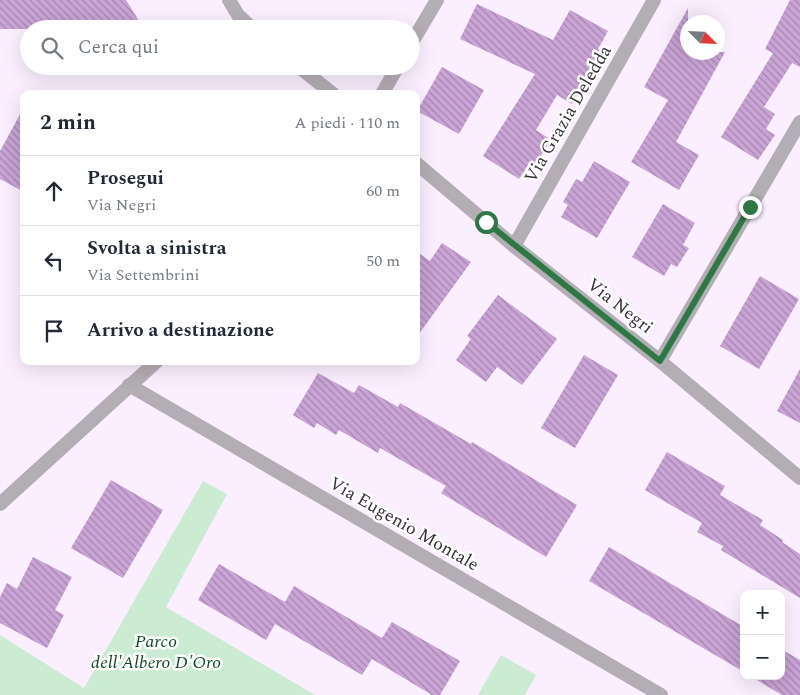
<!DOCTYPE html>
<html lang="it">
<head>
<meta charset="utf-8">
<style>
  :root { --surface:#fff; --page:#f6f6f7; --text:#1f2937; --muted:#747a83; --line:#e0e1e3 }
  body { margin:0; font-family:Spectral,serif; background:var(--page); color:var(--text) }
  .controls { position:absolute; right:15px; bottom:15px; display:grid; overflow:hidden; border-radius:10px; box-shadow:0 5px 20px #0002 }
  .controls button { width:45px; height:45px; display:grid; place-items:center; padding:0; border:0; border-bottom:1px solid var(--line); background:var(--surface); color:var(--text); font:25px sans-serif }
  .compass { position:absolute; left:680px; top:15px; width:45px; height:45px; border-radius:50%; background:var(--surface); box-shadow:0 5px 20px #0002; rotate:114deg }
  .stop { position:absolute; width:15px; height:15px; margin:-11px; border:4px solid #2e7846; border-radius:50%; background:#fff }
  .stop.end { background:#2e7846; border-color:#fff; box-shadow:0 1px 5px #0008 }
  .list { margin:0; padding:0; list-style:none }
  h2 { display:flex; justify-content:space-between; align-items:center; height:65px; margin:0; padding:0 20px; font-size:21px }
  h2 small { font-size:16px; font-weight:400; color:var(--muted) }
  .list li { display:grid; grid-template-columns:32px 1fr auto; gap:15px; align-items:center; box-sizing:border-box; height:70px; padding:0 20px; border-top:1px solid var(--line) }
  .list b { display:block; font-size:19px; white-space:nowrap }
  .list p { margin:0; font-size:16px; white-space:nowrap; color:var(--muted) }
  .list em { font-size:16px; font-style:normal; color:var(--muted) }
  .icon { flex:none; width:28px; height:28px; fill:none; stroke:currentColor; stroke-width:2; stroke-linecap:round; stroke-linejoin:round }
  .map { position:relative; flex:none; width:800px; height:695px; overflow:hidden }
  .search { position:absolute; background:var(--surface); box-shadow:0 5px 20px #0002; left:20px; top:20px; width:400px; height:55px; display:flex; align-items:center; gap:12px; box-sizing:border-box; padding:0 18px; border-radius:28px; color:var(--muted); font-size:19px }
  .panel { position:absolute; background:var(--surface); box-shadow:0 5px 20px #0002; left:20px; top:90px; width:400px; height:275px; border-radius:10px }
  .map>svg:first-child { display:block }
</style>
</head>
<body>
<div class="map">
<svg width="800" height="695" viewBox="0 0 800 695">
  <defs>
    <pattern id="building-back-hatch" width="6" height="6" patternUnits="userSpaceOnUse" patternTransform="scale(1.25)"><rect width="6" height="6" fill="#c9a4d5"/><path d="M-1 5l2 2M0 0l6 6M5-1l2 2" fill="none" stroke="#a486ae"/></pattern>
  </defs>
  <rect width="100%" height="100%" fill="#faeeff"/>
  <!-- green -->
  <g fill="#cbecd2">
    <polygon points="203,481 227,494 166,607 315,695 0,695 0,635 84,688"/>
    <polygon points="501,655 536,675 525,695 478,695"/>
  </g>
  <!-- building -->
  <g fill="url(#building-back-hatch)">
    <polygon points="0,0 126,0 144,29 0,29"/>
    <polygon points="790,0 800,0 800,67 792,63 764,107 775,114 766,129 775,135 758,160 721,137 773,53 765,49"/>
    <polygon points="477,4 553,40 570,10 608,31 598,49 607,54 597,72 591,69 572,104 557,95 536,130 551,140 535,165 530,162 519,179 483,156 535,74 460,39"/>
    <polygon points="688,8 688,52 725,52 676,142 699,155 679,190 631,162 668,100 644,87"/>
    <polygon points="442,67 484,90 459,134 417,111"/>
    <polygon points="24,107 24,192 0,179 0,151"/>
    <polygon points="594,161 630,182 597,238 561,217 568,205 563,202 576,179 582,182"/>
    <polygon points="663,204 695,223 683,245 689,248 677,267 671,264 664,276 632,257"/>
    <polygon points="442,243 471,262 416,338 416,251 430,261"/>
    <polygon points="760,276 799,299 759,369 720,346"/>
    <polygon points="498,295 557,339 522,385 497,367 486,382 456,360 471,339 467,336"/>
    <polygon points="584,355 618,375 575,448 541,428"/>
    <polygon points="800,369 800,423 777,411"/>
    <polygon points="318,373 354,393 359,385 398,407 400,403 471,444 472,442 577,505 546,557 441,493 446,486 380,448 378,453 339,430 336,435 317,423 314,428 293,415"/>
    <polygon points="667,452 725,486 720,495 763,520 760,525 783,540 782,542 800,554 800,598 721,550 723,546 697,532 702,523 645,490"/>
    <polygon points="111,480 163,510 123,578 71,548"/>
    <polygon points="609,547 744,627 744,672 589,581"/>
    <polygon points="33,557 72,577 55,610 64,615 47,648 0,623 0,597 7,583 17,589"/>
    <polygon points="219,564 285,602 294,586 382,638 392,622 460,661 440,695 432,695 372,659 362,675 275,624 266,640 198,600"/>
    <polygon points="781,649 800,660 800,695 782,695 750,676 781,676"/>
  </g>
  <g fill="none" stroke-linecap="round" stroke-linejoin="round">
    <!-- minor -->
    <g stroke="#b3adb4" stroke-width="14">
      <polyline points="229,0 238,15 253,29"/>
      <polyline points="411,44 437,0"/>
      <polyline points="298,66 333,94"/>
      <polyline points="382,94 398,66"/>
      <polyline points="416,163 514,246 660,361 800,478"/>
      <polyline points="514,246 654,0"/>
      <polyline points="660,361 800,122"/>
      <polyline points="129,385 661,695"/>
      <polyline points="0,504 157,361"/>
    </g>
  </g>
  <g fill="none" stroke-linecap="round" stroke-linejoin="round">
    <!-- route -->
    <polyline stroke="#2e7846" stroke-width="6" points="486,222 660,361 750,207"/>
  </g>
  <g text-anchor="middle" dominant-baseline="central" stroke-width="5" stroke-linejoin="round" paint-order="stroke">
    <!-- street labels -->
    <g font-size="18" fill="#353037" stroke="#fff">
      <text transform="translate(568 114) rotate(-60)">Via Grazia Deledda</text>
      <text transform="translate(620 306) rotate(38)">Via Negri</text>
      <text transform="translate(404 524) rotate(30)">Via Eugenio Montale</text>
    </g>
    <!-- park labels -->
    <g font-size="18" font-style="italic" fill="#0e4b25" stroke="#fff">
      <text x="156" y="641">Parco<tspan x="156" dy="21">dell'Albero D'Oro</tspan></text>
    </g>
  </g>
</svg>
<div class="controls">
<button>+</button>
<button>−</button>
</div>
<svg class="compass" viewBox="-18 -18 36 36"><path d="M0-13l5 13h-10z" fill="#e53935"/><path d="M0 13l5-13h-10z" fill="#747a83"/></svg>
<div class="stop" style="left:486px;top:222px"></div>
<div class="stop end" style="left:750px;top:207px"></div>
<div class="search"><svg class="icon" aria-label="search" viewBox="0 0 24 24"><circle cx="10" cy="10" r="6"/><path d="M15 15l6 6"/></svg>Cerca qui</div>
<section class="panel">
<h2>2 min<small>A piedi · 110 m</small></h2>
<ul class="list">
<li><svg class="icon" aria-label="ahead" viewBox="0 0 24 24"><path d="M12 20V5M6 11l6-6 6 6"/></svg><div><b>Prosegui</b><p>Via Negri</p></div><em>60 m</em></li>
<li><svg class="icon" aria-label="left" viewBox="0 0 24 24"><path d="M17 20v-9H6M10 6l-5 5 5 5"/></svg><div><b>Svolta a sinistra</b><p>Via Settembrini</p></div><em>50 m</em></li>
<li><svg class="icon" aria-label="arrive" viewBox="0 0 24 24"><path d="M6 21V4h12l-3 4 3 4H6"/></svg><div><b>Arrivo a destinazione</b></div></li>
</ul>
</section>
</div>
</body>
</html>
